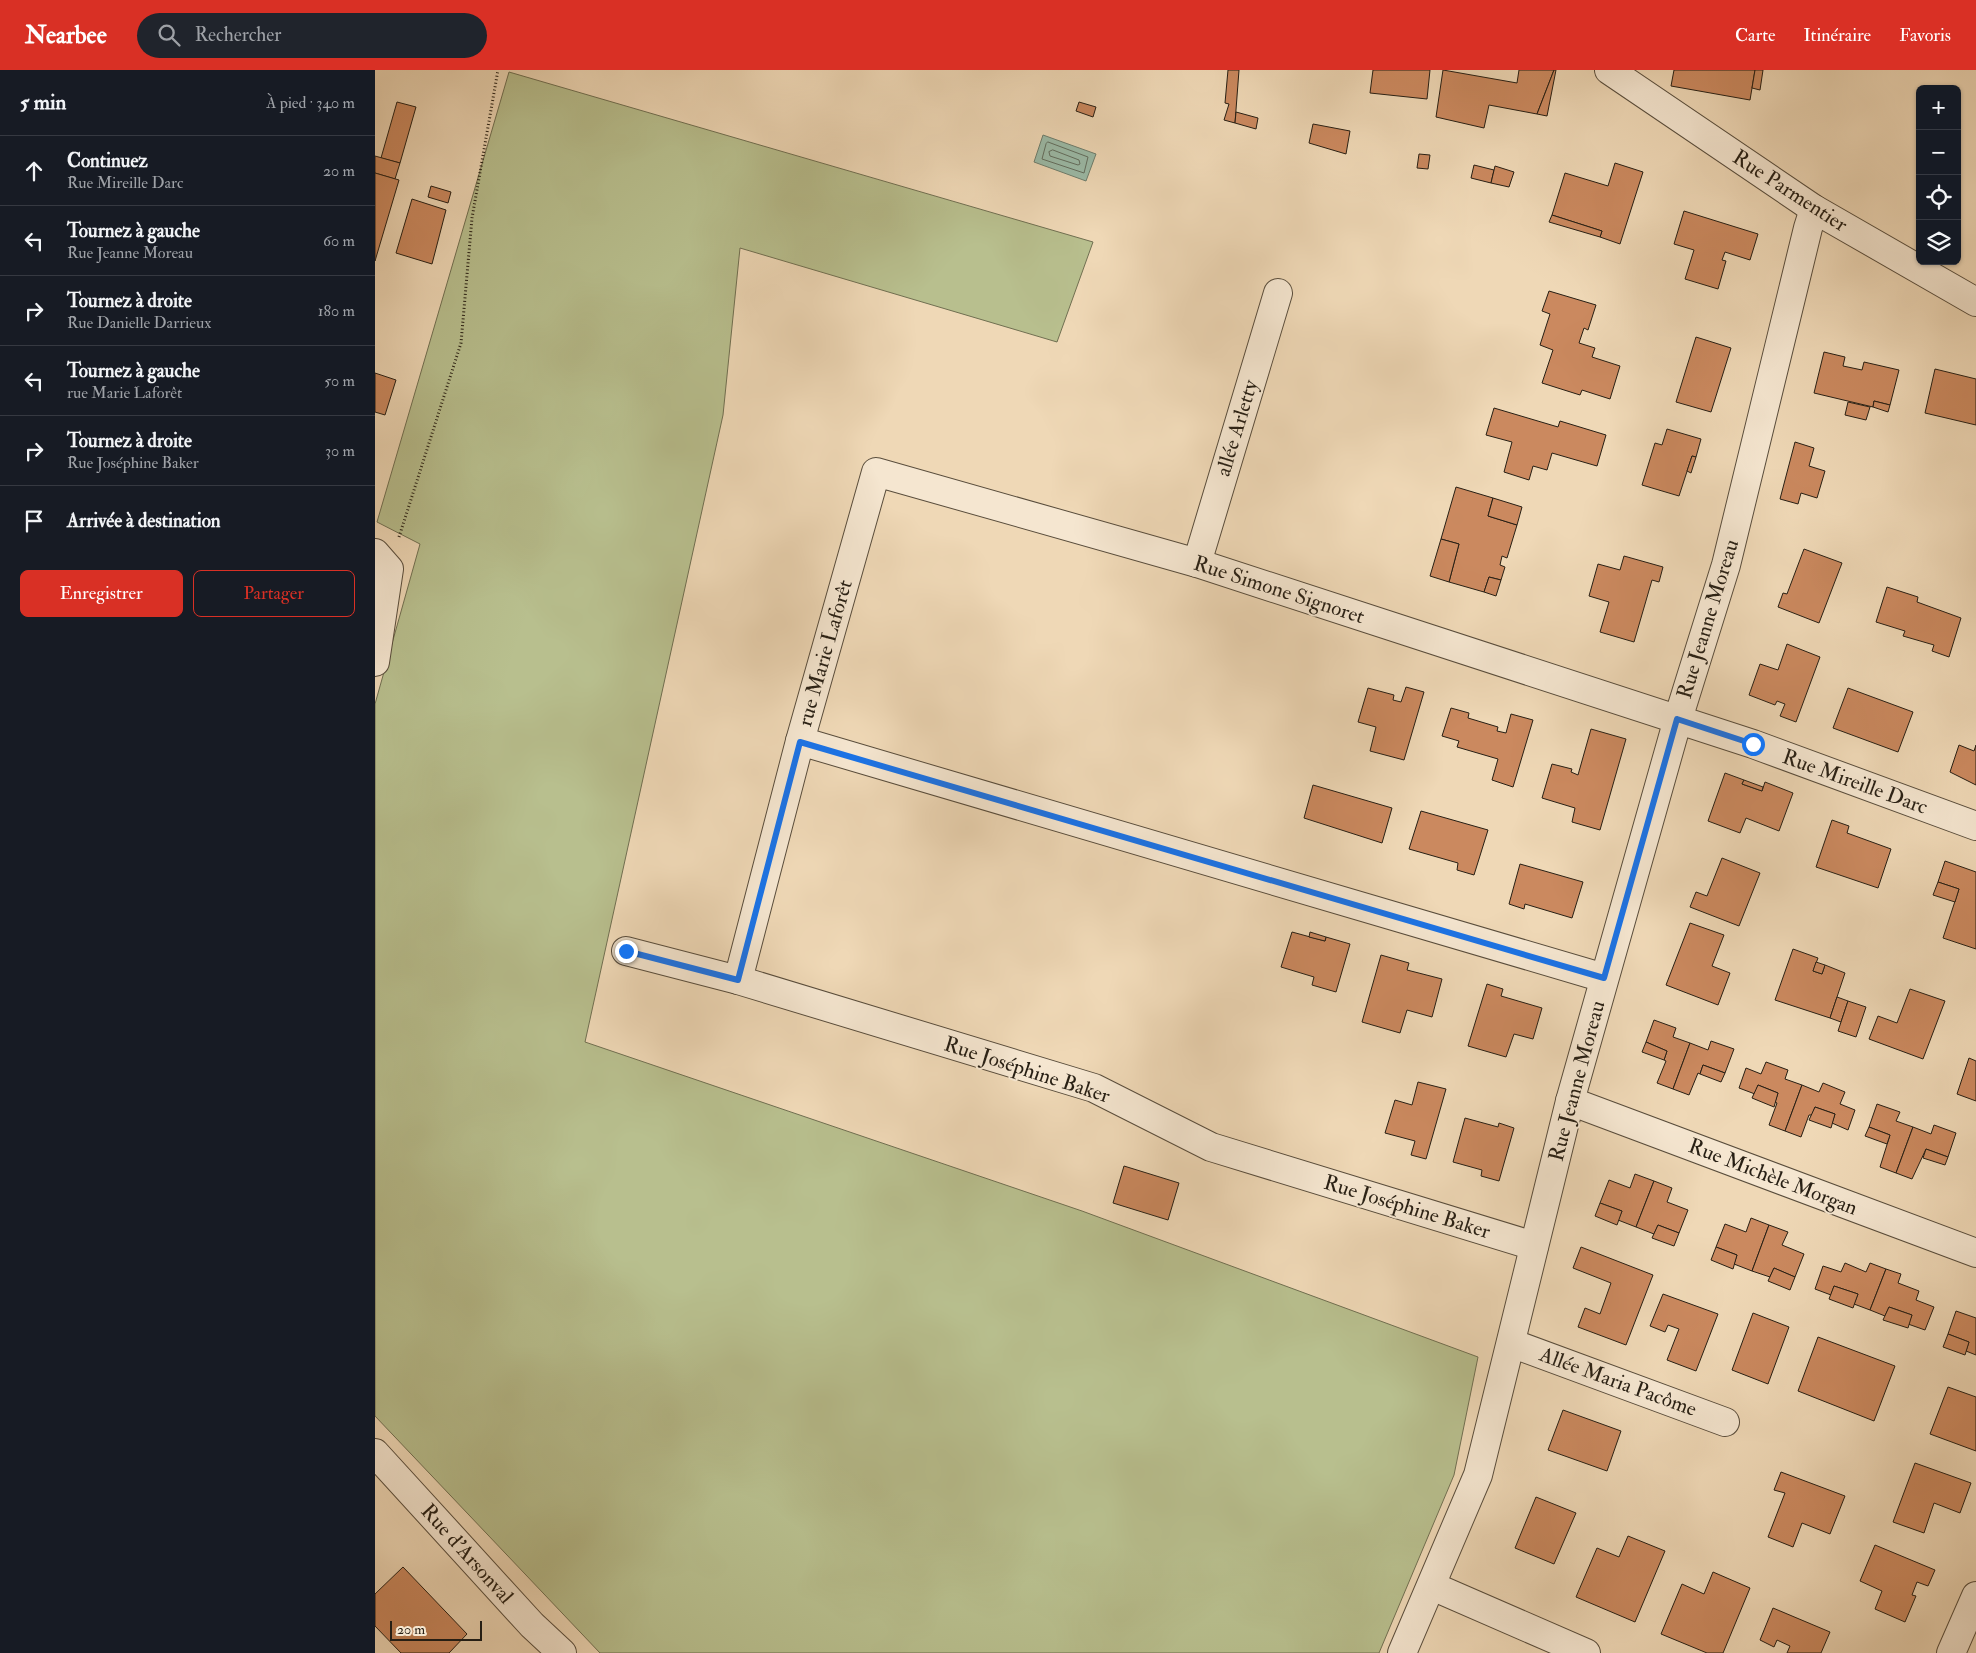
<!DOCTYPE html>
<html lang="fr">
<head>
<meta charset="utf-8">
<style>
  :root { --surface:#171b24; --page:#20242c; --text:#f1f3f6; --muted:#9ea1a6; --line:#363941; --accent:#d93025 }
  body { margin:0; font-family:"IM FELL Double Pica",serif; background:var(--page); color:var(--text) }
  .controls { position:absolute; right:15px; top:15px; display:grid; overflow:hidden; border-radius:8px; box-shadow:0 1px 4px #0004 }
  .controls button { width:45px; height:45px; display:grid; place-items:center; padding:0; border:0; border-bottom:1px solid var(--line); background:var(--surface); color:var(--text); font:25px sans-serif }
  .scale { position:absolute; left:15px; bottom:12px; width:92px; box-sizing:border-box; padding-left:5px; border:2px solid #271f14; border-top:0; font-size:14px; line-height:18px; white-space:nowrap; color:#271f14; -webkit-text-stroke:4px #f5e6d0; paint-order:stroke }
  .stop { position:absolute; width:15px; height:15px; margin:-11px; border:4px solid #1a73e8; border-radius:50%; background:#fff }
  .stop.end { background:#1a73e8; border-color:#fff; box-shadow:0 1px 5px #0008 }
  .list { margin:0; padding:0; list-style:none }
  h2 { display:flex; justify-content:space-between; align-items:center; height:65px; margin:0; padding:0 20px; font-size:21px }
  h2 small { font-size:16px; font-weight:400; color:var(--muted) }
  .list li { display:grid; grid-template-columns:32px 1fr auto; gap:15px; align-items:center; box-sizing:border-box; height:70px; padding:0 20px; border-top:1px solid var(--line) }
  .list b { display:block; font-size:19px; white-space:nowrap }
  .list p { margin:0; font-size:16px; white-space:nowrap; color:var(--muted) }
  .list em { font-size:16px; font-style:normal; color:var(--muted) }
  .actions { display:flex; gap:10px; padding:15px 20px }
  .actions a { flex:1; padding:11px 0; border:1px solid var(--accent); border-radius:8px; text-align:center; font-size:18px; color:var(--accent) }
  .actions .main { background:var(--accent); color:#fff }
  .icon { flex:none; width:28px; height:28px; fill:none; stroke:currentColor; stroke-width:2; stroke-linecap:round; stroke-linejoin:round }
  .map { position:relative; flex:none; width:1601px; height:1583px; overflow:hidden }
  header { display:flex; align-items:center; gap:30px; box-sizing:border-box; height:70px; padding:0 25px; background:var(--accent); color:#fff }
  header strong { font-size:24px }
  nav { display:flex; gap:28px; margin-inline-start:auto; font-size:18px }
  .search { width:350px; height:45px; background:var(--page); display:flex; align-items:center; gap:12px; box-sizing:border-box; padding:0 18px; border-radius:28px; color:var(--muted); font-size:19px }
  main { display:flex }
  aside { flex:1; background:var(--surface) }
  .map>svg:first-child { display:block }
</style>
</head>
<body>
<header>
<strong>Nearbee</strong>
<div class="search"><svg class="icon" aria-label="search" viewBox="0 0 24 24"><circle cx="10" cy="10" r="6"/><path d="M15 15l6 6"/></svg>Rechercher</div>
<nav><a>Carte</a><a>Itinéraire</a><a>Favoris</a></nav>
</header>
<main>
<aside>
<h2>5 min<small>À pied · 340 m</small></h2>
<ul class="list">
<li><svg class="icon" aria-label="ahead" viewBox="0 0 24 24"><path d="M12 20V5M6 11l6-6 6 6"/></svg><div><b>Continuez</b><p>Rue Mireille Darc</p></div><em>20 m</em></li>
<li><svg class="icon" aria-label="left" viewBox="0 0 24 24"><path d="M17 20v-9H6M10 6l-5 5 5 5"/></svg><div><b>Tournez à gauche</b><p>Rue Jeanne Moreau</p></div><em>60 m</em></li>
<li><svg class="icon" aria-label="right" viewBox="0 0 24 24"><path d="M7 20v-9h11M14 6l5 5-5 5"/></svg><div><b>Tournez à droite</b><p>Rue Danielle Darrieux</p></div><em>180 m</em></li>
<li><svg class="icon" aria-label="left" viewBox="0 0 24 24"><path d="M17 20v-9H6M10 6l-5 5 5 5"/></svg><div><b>Tournez à gauche</b><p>rue Marie Laforêt</p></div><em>50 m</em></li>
<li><svg class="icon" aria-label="right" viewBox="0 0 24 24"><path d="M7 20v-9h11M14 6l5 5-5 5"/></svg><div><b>Tournez à droite</b><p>Rue Joséphine Baker</p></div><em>30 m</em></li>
<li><svg class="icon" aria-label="arrive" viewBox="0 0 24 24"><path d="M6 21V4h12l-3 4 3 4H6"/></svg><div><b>Arrivée à destination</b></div></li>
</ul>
<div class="actions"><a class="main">Enregistrer</a><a>Partager</a></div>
</aside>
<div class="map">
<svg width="1601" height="1583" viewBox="0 0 1601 1583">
  <rect width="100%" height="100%" fill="#efd8b6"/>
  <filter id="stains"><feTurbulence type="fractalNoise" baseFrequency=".004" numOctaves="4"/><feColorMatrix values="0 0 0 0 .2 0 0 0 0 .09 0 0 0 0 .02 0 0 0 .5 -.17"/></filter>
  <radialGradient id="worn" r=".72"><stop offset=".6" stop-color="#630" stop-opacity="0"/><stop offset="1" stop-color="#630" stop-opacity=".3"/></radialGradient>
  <!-- green -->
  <polygon fill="#b8bf8e" stroke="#706f51" points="134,2 718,172 682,272 365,178 348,345 210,972 707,1141 1103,1287 1079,1405 1004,1583 225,1583 0,1346 0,634 45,474 2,452"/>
  <!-- water -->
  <polygon fill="#9bbba8" stroke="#6d7d6d" points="668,65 721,84 711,111 659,92"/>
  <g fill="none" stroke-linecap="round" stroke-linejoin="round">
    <!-- shore -->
    <g stroke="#616d5e" stroke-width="1">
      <polygon points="673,72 713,87 709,103 667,89 671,74"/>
      <polygon points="678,80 704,90 705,94 703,95 675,86 674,82"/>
    </g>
  </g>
  <!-- building -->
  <g fill="#cb895f" stroke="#271f14">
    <polygon points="853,0 864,0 860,53 849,50 854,34 850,33"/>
    <polygon points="998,0 1055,0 1052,29 995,23"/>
    <polygon points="1068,0 1142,13 1144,0 1179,0 1162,44 1114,35 1109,58 1061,47"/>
    <polygon points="1179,0 1181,0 1172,46 1162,44"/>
    <polygon points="1299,0 1380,0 1375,30 1296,16"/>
    <polygon points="1380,0 1388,0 1385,20 1377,18"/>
    <polygon points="22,32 41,37 25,93 6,88"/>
    <polygon points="704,32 721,37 718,47 701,41"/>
    <polygon points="861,42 883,48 881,59 860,53"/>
    <polygon points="938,54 975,61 971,84 934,73"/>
    <polygon points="1044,84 1055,85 1053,99 1042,98"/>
    <polygon points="0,86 25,93 20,109 0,103"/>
    <polygon points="1240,93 1268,102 1245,174 1225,167 1227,161 1177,145 1190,103 1233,116"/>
    <polygon points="1099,95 1119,100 1116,113 1096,108"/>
    <polygon points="1120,96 1139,102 1134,117 1116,113"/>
    <polygon points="0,103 24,110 0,191"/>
    <polygon points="56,116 76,122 73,133 53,127"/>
    <polygon points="37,129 71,140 57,194 21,183"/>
    <polygon points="1309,141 1383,164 1375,190 1350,182 1347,190 1351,191 1343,219 1310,209 1319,180 1299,174"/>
    <polygon points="1177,145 1227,161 1225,167 1174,152"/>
    <polygon points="1174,221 1221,235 1213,260 1209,258 1204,273 1220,278 1217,287 1245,296 1235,329 1207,320 1205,325 1167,313 1178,280 1165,275 1175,244 1167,241"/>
    <polygon points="1321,267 1356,278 1336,342 1301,332"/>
    <polygon points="1449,282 1470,287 1468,296 1487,300 1489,292 1524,300 1515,335 1499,331 1498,337 1439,323"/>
    <polygon points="1560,299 1601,309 1601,355 1550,343"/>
    <polygon points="0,303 21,310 10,345 0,342"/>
    <polygon points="1499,331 1515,335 1513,342 1498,337"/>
    <polygon points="1473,332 1495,337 1491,350 1470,345"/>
    <polygon points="1119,338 1183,357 1185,351 1231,365 1222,396 1177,383 1172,400 1158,396 1154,410 1129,402 1137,372 1111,365"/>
    <polygon points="1292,359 1326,369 1321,387 1317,386 1304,426 1267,415 1280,373 1287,375"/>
    <polygon points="1420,372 1439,378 1434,396 1450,401 1442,428 1426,423 1423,434 1405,429"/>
    <polygon points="1317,386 1321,387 1316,403 1312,401"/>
    <polygon points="1081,417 1118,428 1113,446 1142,455 1132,488 1127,486 1125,495 1130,497 1126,510 1114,507 1109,522 1074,512 1084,474 1066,469"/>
    <polygon points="1118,428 1147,437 1142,455 1113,446"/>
    <polygon points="1066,469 1084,474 1074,512 1055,506"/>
    <polygon points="1429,479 1467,493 1444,553 1403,537 1408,523 1412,524"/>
    <polygon points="1249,486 1288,497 1284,512 1277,510 1259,572 1225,562 1234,532 1214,526 1223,494 1245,500"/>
    <polygon points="1114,507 1126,510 1121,526 1109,522"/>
    <polygon points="1512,517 1543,527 1542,532 1586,548 1574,587 1557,581 1559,575 1528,566 1530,561 1501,552"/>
    <polygon points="1412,574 1445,587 1421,652 1405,646 1410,634 1402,631 1400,635 1374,625 1385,594 1403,600"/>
    <polygon points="1031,617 1049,622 1029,690 995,681 1001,657 983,652 993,618 1019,625 1018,630 1026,632"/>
    <polygon points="1473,618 1538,642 1523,682 1458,658"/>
    <polygon points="1076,638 1094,643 1093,648 1123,657 1122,661 1131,663 1136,644 1158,650 1138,717 1117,710 1123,689 1082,677 1084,671 1067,666"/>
    <polygon points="1216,659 1251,669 1225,760 1197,752 1200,738 1167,728 1177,694 1197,699 1196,702 1203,705"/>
    <polygon points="1584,675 1599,681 1601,675 1601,715 1575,702"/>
    <polygon points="1350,703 1369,710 1367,714 1387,721 1390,712 1418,723 1404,761 1371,748 1365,763 1333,751"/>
    <polygon points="1369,710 1388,717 1387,721 1367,714"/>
    <polygon points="938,715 1017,738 1007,773 929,748"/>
    <polygon points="1046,741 1113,760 1099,805 1082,800 1083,793 1034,779"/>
    <polygon points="1457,750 1474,756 1472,763 1516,779 1503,818 1441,797"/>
    <polygon points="1347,788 1385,803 1364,856 1315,837 1321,822 1332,826"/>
    <polygon points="1570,791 1601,802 1601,879 1568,868 1584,819 1563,812"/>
    <polygon points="1145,794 1208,812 1197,848 1150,834 1149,839 1134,834"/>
    <polygon points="1563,812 1584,819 1580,832 1558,825"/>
    <polygon points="1315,853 1349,865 1337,896 1355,903 1343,935 1291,915"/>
    <polygon points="917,862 950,871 951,867 975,874 961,922 937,915 939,907 906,897"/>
    <polygon points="935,862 951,867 950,871 934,867"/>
    <polygon points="1418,879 1443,888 1438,901 1447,904 1450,895 1470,903 1455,948 1400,930"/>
    <polygon points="1006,885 1034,893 1032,900 1067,909 1057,947 1032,940 1025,963 987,952"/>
    <polygon points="1441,892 1450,895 1447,904 1438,901"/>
    <polygon points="1112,914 1128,919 1126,926 1167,938 1158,969 1139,964 1131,987 1093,976"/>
    <polygon points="1535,919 1570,931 1548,989 1494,969 1503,946 1522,953"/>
    <polygon points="1462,927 1473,931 1466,952 1455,948"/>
    <polygon points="1473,931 1491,937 1481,967 1463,961"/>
    <polygon points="1279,950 1301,958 1298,967 1315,973 1298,1019 1282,1013 1291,991 1289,990 1292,981 1271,972"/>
    <polygon points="1336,971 1359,979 1350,1003 1328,995 1325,1004 1323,1003 1314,1025 1298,1019 1315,973 1333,980"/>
    <polygon points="1271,972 1292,981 1289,990 1267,982"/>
    <polygon points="1594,988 1601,991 1601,1031 1582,1024"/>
    <polygon points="1391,992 1413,1000 1410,1009 1427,1015 1410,1061 1394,1055 1402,1033 1400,1032 1403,1023 1383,1015 1380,1024 1364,1018 1371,998 1386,1004"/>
    <polygon points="1328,995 1350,1003 1346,1012 1325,1004"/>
    <polygon points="1043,1012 1071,1019 1051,1089 1036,1085 1040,1071 1010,1063 1020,1030 1037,1035"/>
    <polygon points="1448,1013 1470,1022 1465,1034 1480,1040 1473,1060 1457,1053 1460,1044 1440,1037 1437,1045 1434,1045 1426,1067 1410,1061 1427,1015 1444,1022"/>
    <polygon points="1383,1015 1403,1023 1399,1037 1377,1028"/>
    <polygon points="1502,1034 1525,1042 1521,1051 1538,1057 1521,1103 1505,1097 1515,1065 1494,1057"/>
    <polygon points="1440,1037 1460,1044 1456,1058 1434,1050"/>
    <polygon points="1090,1048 1123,1057 1124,1053 1139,1058 1124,1111 1106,1106 1107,1100 1078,1092"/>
    <polygon points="1559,1055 1581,1063 1573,1087 1551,1079 1537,1109 1521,1103 1538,1057 1556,1064"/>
    <polygon points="1494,1057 1515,1065 1512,1074 1490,1066"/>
    <polygon points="1551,1079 1573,1087 1570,1095 1548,1088"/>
    <polygon points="749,1096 804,1113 793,1150 738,1133"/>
    <polygon points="1260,1104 1279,1111 1261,1157 1243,1150 1247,1141 1225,1133 1234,1110 1255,1118"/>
    <polygon points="1279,1111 1297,1118 1292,1132 1313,1140 1304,1163 1283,1155 1279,1164 1261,1157"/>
    <polygon points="1225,1133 1247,1141 1242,1155 1220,1146"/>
    <polygon points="1376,1148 1394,1155 1377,1201 1359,1194 1362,1185 1341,1177 1350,1154 1371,1162"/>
    <polygon points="1283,1155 1304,1163 1299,1176 1277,1168"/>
    <polygon points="1394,1155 1413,1162 1407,1175 1429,1184 1420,1207 1399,1198 1395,1207 1377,1201"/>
    <polygon points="1206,1177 1278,1205 1251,1275 1203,1257 1210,1238 1225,1244 1236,1213 1198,1198"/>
    <polygon points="1341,1177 1362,1185 1358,1199 1336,1190"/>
    <polygon points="1470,1193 1491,1202 1495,1193 1511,1199 1495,1240 1479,1234 1483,1224 1459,1216 1456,1225 1440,1219 1448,1196 1466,1202"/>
    <polygon points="1399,1198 1420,1207 1415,1220 1393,1211"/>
    <polygon points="1511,1199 1526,1204 1523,1213 1544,1221 1541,1230 1559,1237 1550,1260 1533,1254 1537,1245 1514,1237 1510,1246 1495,1240"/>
    <polygon points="1459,1216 1483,1224 1478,1238 1454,1229"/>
    <polygon points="1288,1224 1343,1244 1321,1301 1292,1290 1304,1259 1293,1255 1290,1262 1275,1256"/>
    <polygon points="1514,1237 1537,1245 1533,1258 1508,1250"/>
    <polygon points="1581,1241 1601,1248 1601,1285 1591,1281 1594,1272 1573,1264"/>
    <polygon points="1378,1243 1414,1257 1393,1314 1357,1300"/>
    <polygon points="1573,1264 1594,1272 1590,1285 1568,1277"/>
    <polygon points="1443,1267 1520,1296 1499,1351 1423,1321"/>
    <polygon points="1573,1317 1601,1327 1601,1381 1555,1364"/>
    <polygon points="1188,1340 1246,1361 1232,1401 1173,1380"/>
    <polygon points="1540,1393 1596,1413 1585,1443 1559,1433 1549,1463 1518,1452"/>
    <polygon points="1406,1402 1470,1426 1455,1464 1427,1453 1418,1477 1393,1467 1410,1423 1399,1420"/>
    <polygon points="1161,1427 1201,1443 1179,1494 1140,1478"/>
    <polygon points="1253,1466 1290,1481 1260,1552 1201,1527 1222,1478 1244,1487"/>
    <polygon points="1500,1475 1560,1500 1553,1516 1542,1512 1537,1525 1541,1526 1530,1552 1500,1539 1507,1521 1485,1511"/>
    <polygon points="28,1497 92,1564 74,1583 26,1583 0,1556 0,1524"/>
    <polygon points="1338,1502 1375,1518 1348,1583 1332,1583 1286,1564 1307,1514 1329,1524"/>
    <polygon points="1398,1538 1455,1562 1446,1583 1412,1583 1415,1576 1402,1570 1399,1577 1385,1570"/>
  </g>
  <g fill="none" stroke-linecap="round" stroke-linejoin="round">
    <!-- minor casing -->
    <g stroke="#594d3c" stroke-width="30">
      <g id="minor">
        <polyline points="0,483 14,499 0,592"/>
        <polyline points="822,493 903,223"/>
        <polyline points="425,671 1229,908"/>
        <polyline points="251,881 363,910 719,1018 836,1077 1159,1176"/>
        <polyline points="363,910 425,671 501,402 822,493 1378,674 1601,756"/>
        <polyline points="1195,1031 1601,1183"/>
        <polyline points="1136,1273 1350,1352"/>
        <polyline points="1057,1516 1211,1583"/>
        <polyline points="1027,1583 1103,1405 1195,1031 1303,649 1351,495 1433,158 1439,139"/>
        <polyline points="1576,1583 1601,1526"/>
      </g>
    </g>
    <!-- tertiary casing -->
    <g stroke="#594d3c" stroke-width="30">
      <g id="tertiary">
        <polyline points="1234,0 1439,139 1601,232"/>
        <polyline points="0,1383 157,1555 187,1583"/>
      </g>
    </g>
    <!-- path -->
    <polyline stroke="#271f14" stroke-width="3" stroke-dasharray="1 2.5" stroke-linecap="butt" points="24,467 86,273 97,148 123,0"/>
    <!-- minor -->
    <use href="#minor" stroke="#f5e6d0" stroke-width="28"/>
    <!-- tertiary -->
    <use href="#tertiary" stroke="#f5e6d0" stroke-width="28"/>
  </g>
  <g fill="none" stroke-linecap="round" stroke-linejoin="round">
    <!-- route -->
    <polyline stroke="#1a73e8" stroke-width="6" points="251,881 363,910 425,672 1229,908 1302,649 1378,674"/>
  </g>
  <g text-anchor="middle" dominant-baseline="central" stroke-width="4" stroke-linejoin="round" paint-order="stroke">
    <!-- street labels -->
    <g font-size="21" fill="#271f14" stroke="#f5e6d0">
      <text transform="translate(1415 121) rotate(33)">Rue Parmentier</text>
      <text transform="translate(862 358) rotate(-73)">allée Arletty</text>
      <text transform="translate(904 520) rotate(18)">Rue Simone Signoret</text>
      <text transform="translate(1333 549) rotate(-73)">Rue Jeanne Moreau</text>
      <text transform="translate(450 583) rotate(-74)">rue Marie Laforêt</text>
      <text transform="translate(1480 712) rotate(20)">Rue Mireille Darc</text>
      <text transform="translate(652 1000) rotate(18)">Rue Joséphine Baker</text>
      <text transform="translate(1202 1011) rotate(-75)">Rue Jeanne Moreau</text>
      <text transform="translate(1398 1107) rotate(21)">Rue Michèle Morgan</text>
      <text transform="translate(1032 1137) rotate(17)">Rue Joséphine Baker</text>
      <text transform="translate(1243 1312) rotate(20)">Allée Maria Pacôme</text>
      <text transform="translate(92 1484) rotate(48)">Rue d'Arsonval</text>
    </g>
  </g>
  <rect width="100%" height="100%" filter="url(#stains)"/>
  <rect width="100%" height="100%" fill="url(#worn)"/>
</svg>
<div class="controls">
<button>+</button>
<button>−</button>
<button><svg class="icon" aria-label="locate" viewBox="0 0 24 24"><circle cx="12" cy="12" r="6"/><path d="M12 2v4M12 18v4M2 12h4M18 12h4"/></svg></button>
<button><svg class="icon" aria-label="layers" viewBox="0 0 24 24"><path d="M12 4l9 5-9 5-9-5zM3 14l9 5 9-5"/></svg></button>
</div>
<div class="scale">20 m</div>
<div class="stop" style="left:1378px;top:674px"></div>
<div class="stop end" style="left:251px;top:881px"></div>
</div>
</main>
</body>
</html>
